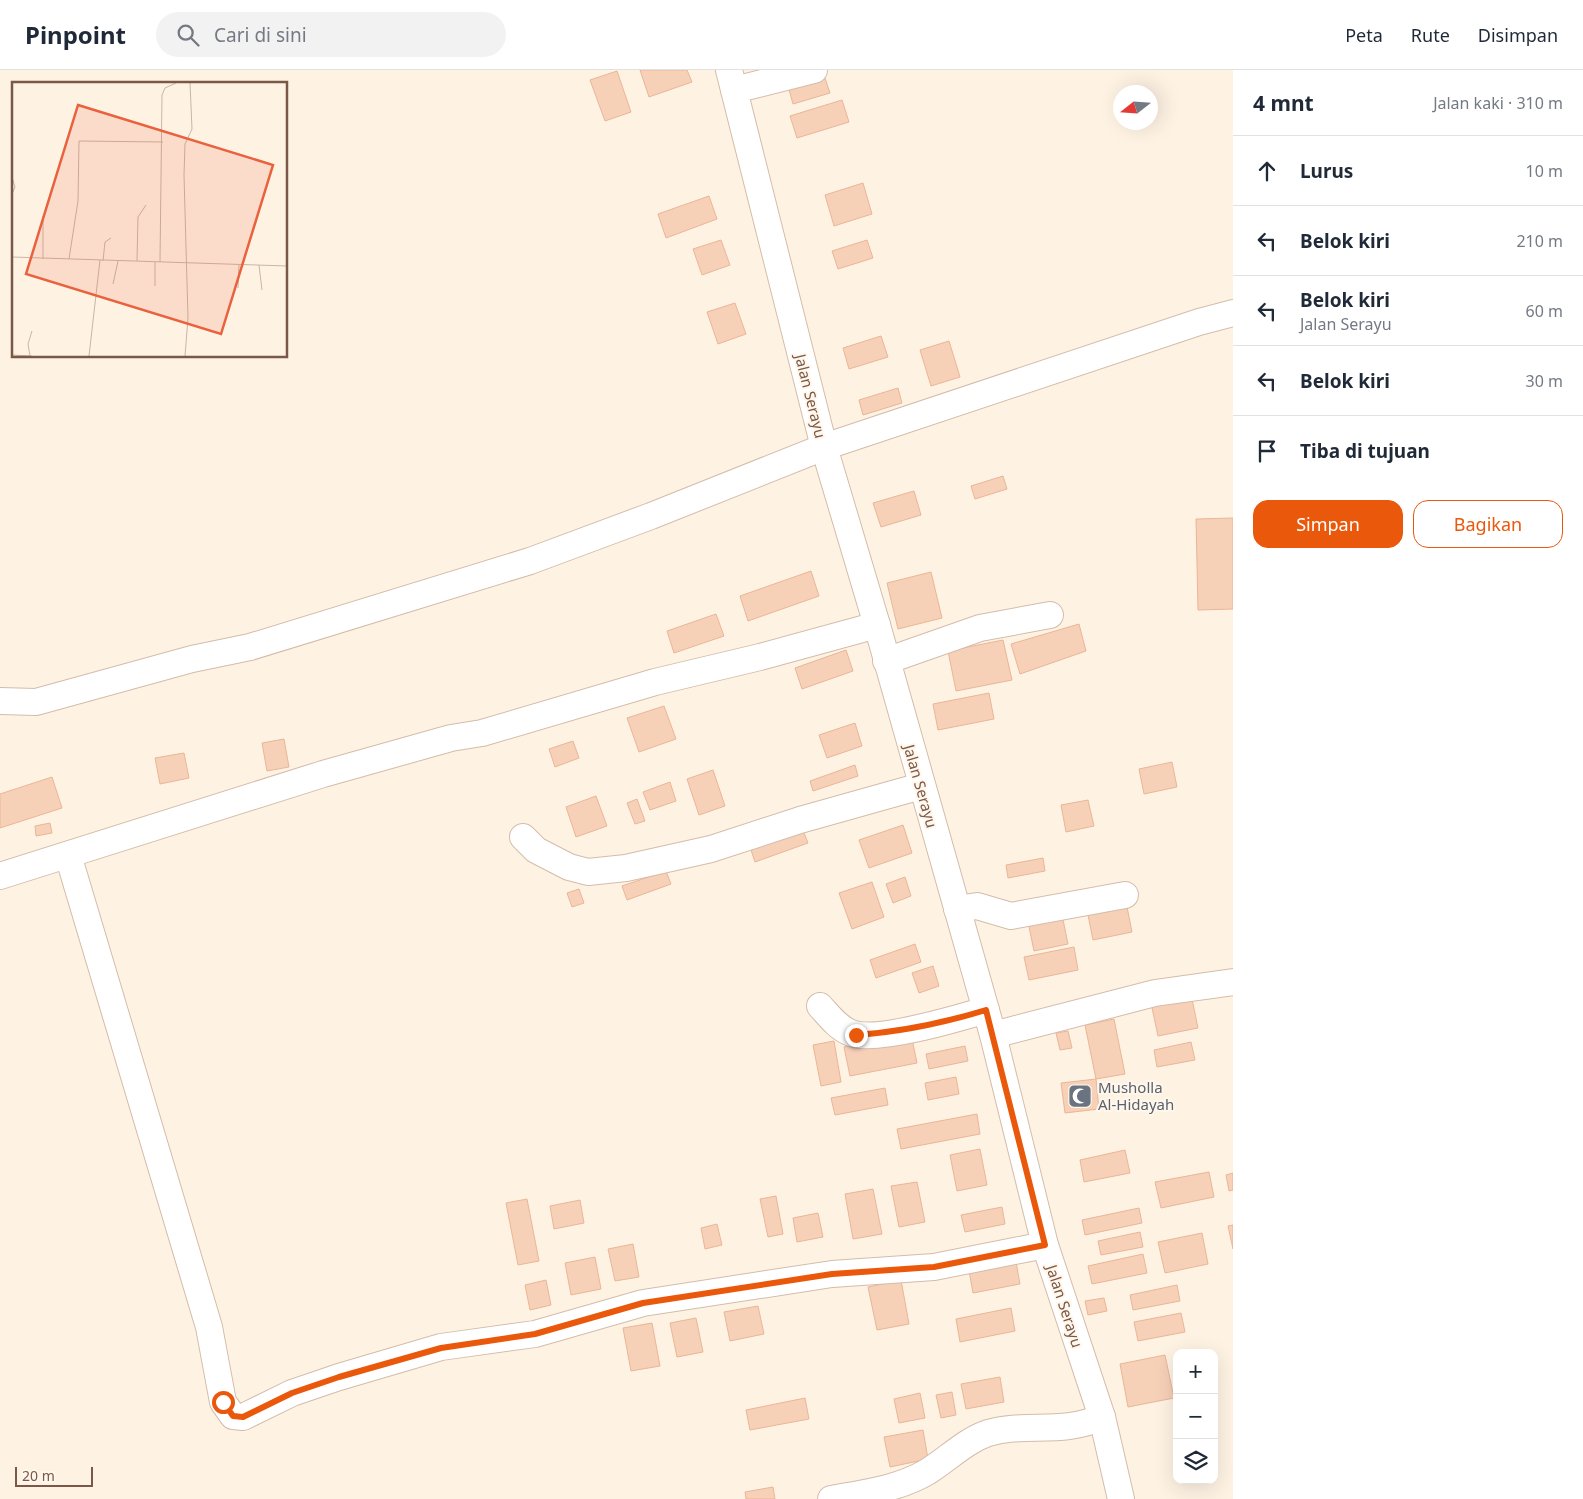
<!DOCTYPE html>
<html lang="id">
<head>
<meta charset="utf-8">
<style>
  :root { --surface:#fff; --page:#f2f2f3; --text:#1f2937; --muted:#747a83; --line:#e0e1e3; --accent:#ea580c }
  body { margin:0; font-family:"Noto Sans",sans-serif; background:var(--page); color:var(--text) }
  .controls { position:absolute; right:15px; bottom:15px; display:grid; overflow:hidden; border-radius:10px; box-shadow:0 5px 20px #0002 }
  .controls button { width:45px; height:45px; display:grid; place-items:center; padding:0; border:0; border-bottom:1px solid var(--line); background:var(--surface); color:var(--text); font:25px sans-serif }
  .compass { position:absolute; left:1113px; top:15px; width:45px; height:45px; border-radius:50%; background:var(--surface); box-shadow:0 5px 20px #0002; rotate:253deg }
  .scale { position:absolute; left:15px; bottom:12px; width:78px; box-sizing:border-box; padding-left:5px; border:2px solid #7a5746; border-top:0; font-size:14px; line-height:18px; white-space:nowrap; color:#7a5746; -webkit-text-stroke:4px #fff7ec; paint-order:stroke }
  .stop { position:absolute; width:15px; height:15px; margin:-11px; border:4px solid #ea580c; border-radius:50%; background:#fff }
  .stop.end { background:#ea580c; border-color:#fff; box-shadow:0 1px 5px #0008 }
  .list { margin:0; padding:0; list-style:none }
  h2 { display:flex; justify-content:space-between; align-items:center; height:65px; margin:0; padding:0 20px; font-size:21px }
  h2 small { font-size:16px; font-weight:400; color:var(--muted) }
  .list li { display:grid; grid-template-columns:32px 1fr auto; gap:15px; align-items:center; box-sizing:border-box; height:70px; padding:0 20px; border-top:1px solid var(--line) }
  .list b { display:block; font-size:19px; white-space:nowrap }
  .list p { margin:0; font-size:16px; white-space:nowrap; color:var(--muted) }
  .list em { font-size:16px; font-style:normal; color:var(--muted) }
  .actions { display:flex; gap:10px; padding:15px 20px }
  .actions a { flex:1; padding:11px 0; border:1px solid var(--accent); border-radius:15px; text-align:center; font-size:18px; color:var(--accent) }
  .actions .main { background:var(--accent); color:#fff }
  .icon { flex:none; width:28px; height:28px; fill:none; stroke:currentColor; stroke-width:2; stroke-linecap:round; stroke-linejoin:round }
  .map { position:relative; flex:none; width:1233px; height:1429px; overflow:hidden }
  header { display:flex; align-items:center; gap:30px; box-sizing:border-box; height:70px; padding:0 25px; background:var(--surface); border-bottom:1px solid var(--line) }
  header strong { font-size:24px }
  nav { display:flex; gap:28px; margin-inline-start:auto; font-size:18px }
  .search { width:350px; height:45px; background:var(--page); display:flex; align-items:center; gap:12px; box-sizing:border-box; padding:0 18px; border-radius:28px; color:var(--muted); font-size:19px }
  main { display:flex }
  aside { flex:1; background:var(--surface) }
  .map>svg:first-child { display:block }
</style>
</head>
<body>
<header>
<strong>Pinpoint</strong>
<div class="search"><svg class="icon" aria-label="search" viewBox="0 0 24 24"><circle cx="10" cy="10" r="6"/><path d="M15 15l6 6"/></svg>Cari di sini</div>
<nav><a>Peta</a><a>Rute</a><a>Disimpan</a></nav>
</header>
<main>
<div class="map">
<svg width="1233" height="1429" viewBox="0 0 1233 1429">
  <rect width="100%" height="100%" fill="#fef3e3"/>
  <!-- building -->
  <g fill="#f7d0b8" stroke="#ebb597">
    <polygon points="640,0 687,0 692,12 649,27"/>
    <polygon points="617,1 631,42 605,51 590,10"/>
    <polygon points="824,5 830,23 793,34 788,16"/>
    <polygon points="842,30 849,52 797,68 790,46"/>
    <polygon points="863,113 872,144 834,156 825,125"/>
    <polygon points="709,126 717,149 666,168 658,144"/>
    <polygon points="721,170 730,195 702,205 693,179"/>
    <polygon points="867,170 873,188 838,199 832,181"/>
    <polygon points="735,233 746,264 718,274 707,242"/>
    <polygon points="881,266 888,287 849,299 843,278"/>
    <polygon points="949,271 960,307 931,316 920,280"/>
    <polygon points="898,318 902,333 863,345 859,330"/>
    <polygon points="1003,406 1007,419 975,429 971,416"/>
    <polygon points="914,421 921,445 881,457 873,433"/>
    <polygon points="1233,448 1233,539 1198,540 1196,449"/>
    <polygon points="811,501 819,526 748,551 740,526"/>
    <polygon points="931,502 942,548 898,559 887,513"/>
    <polygon points="716,544 724,566 674,583 667,561"/>
    <polygon points="1079,554 1086,581 1020,604 1011,574"/>
    <polygon points="1003,570 1012,610 956,621 948,581"/>
    <polygon points="846,580 853,601 802,619 795,598"/>
    <polygon points="989,623 994,649 938,660 933,634"/>
    <polygon points="664,636 676,669 639,682 627,648"/>
    <polygon points="855,653 862,676 827,688 819,665"/>
    <polygon points="284,669 289,697 267,701 262,673"/>
    <polygon points="573,671 579,688 555,697 549,679"/>
    <polygon points="184,683 189,708 160,714 155,688"/>
    <polygon points="1172,692 1177,717 1144,724 1139,699"/>
    <polygon points="855,695 858,706 813,721 810,711"/>
    <polygon points="713,700 725,736 699,745 687,709"/>
    <polygon points="52,707 62,738 0,758 0,724"/>
    <polygon points="670,712 676,731 650,740 643,722"/>
    <polygon points="596,726 607,756 576,767 566,737"/>
    <polygon points="637,729 645,751 635,754 627,733"/>
    <polygon points="1088,730 1094,756 1066,762 1061,735"/>
    <polygon points="50,753 52,763 36,766 35,756"/>
    <polygon points="801,755 808,773 755,792 749,774"/>
    <polygon points="903,755 912,783 869,798 859,770"/>
    <polygon points="1043,788 1045,801 1008,808 1006,795"/>
    <polygon points="666,801 671,814 627,830 622,816"/>
    <polygon points="905,807 911,826 893,833 886,814"/>
    <polygon points="872,812 884,847 852,859 839,823"/>
    <polygon points="579,819 584,833 572,837 567,823"/>
    <polygon points="1127,837 1132,862 1093,870 1088,845"/>
    <polygon points="1061,840 1068,874 1034,881 1027,847"/>
    <polygon points="915,874 921,892 876,908 870,890"/>
    <polygon points="1074,877 1078,900 1029,910 1024,887"/>
    <polygon points="933,896 939,916 919,923 912,903"/>
    <polygon points="1191,924 1198,958 1158,966 1151,933"/>
    <polygon points="1114,949 1125,1004 1096,1009 1085,955"/>
    <polygon points="1068,961 1072,978 1060,980 1056,963"/>
    <polygon points="911,964 917,993 850,1006 844,977"/>
    <polygon points="834,971 841,1012 821,1016 813,975"/>
    <polygon points="1191,972 1195,990 1157,997 1154,980"/>
    <polygon points="965,976 968,991 929,999 926,984"/>
    <polygon points="956,1007 959,1024 928,1030 925,1013"/>
    <polygon points="1096,1009 1099,1039 1065,1043 1061,1013"/>
    <polygon points="885,1018 888,1035 835,1045 831,1028"/>
    <polygon points="977,1044 980,1064 901,1079 897,1059"/>
    <polygon points="980,1079 987,1115 957,1121 950,1085"/>
    <polygon points="1125,1080 1130,1103 1084,1112 1080,1090"/>
    <polygon points="1209,1102 1214,1127 1161,1138 1155,1112"/>
    <polygon points="1233,1103 1233,1120 1229,1121 1226,1105"/>
    <polygon points="917,1112 925,1152 899,1157 891,1116"/>
    <polygon points="873,1119 882,1164 853,1169 845,1124"/>
    <polygon points="776,1126 783,1164 768,1167 760,1129"/>
    <polygon points="527,1129 539,1191 518,1195 506,1133"/>
    <polygon points="580,1130 584,1153 554,1159 550,1136"/>
    <polygon points="1002,1137 1005,1154 965,1162 961,1145"/>
    <polygon points="1139,1138 1142,1153 1085,1165 1082,1150"/>
    <polygon points="818,1143 823,1167 797,1172 793,1148"/>
    <polygon points="717,1154 722,1175 705,1179 701,1158"/>
    <polygon points="1233,1155 1233,1179 1228,1156"/>
    <polygon points="1140,1162 1143,1177 1101,1185 1098,1171"/>
    <polygon points="1202,1163 1208,1194 1165,1203 1158,1172"/>
    <polygon points="633,1174 639,1207 615,1211 608,1179"/>
    <polygon points="1143,1184 1147,1203 1092,1214 1088,1196"/>
    <polygon points="595,1187 601,1219 571,1225 565,1193"/>
    <polygon points="1016,1192 1020,1214 973,1223 969,1201"/>
    <polygon points="546,1210 551,1235 530,1240 525,1215"/>
    <polygon points="901,1210 909,1254 877,1260 868,1217"/>
    <polygon points="1177,1215 1180,1231 1133,1240 1130,1225"/>
    <polygon points="1104,1228 1107,1241 1088,1245 1085,1231"/>
    <polygon points="758,1236 764,1264 730,1271 724,1242"/>
    <polygon points="1011,1238 1015,1261 960,1272 956,1249"/>
    <polygon points="1181,1243 1185,1262 1138,1271 1134,1252"/>
    <polygon points="696,1248 703,1282 677,1287 670,1253"/>
    <polygon points="652,1253 660,1296 631,1301 623,1258"/>
    <polygon points="1165,1285 1174,1328 1128,1337 1120,1294"/>
    <polygon points="1000,1307 1004,1332 966,1339 961,1314"/>
    <polygon points="952,1322 956,1345 941,1348 936,1325"/>
    <polygon points="920,1323 925,1348 899,1353 894,1329"/>
    <polygon points="805,1328 809,1349 750,1360 746,1340"/>
    <polygon points="923,1360 928,1389 890,1397 884,1367"/>
    <polygon points="773,1417 775,1429 746,1429 745,1422"/>
  </g>
  <g fill="none" stroke-linecap="round" stroke-linejoin="round">
    <!-- minor casing -->
    <g stroke="#d4bcab" stroke-width="28">
      <g id="minor">
        <polyline points="729,0 824,377 877,555 993,965 1045,1175 1102,1347 1121,1429"/>
        <polyline points="734,20 814,0"/>
        <polyline points="886,591 980,558 1050,545"/>
        <polyline points="0,631 36,632 192,589 250,577 530,491 651,446 824,377 1199,252 1233,243"/>
        <polyline points="523,767 536,780 569,797 588,802 626,798 711,779 800,750 921,716"/>
        <polyline points="68,785 209,1257 223,1332 233,1346 243,1347 292,1323 339,1307 441,1277 535,1264 643,1233 832,1204 934,1197 1045,1175"/>
        <polyline points="0,806 323,704 451,668 482,663 655,612 760,587 877,555"/>
        <polyline points="957,839 977,836 1011,846 1125,825"/>
        <path d="M820,936C829,946 838,958 851,963C876,973 959,948 986,940"/>
        <polyline points="993,965 1155,923 1233,912"/>
        <path d="M831,1429C864,1423 898,1419 927,1402C948,1389 965,1371 988,1363C1026,1352 1062,1365 1102,1347"/>
      </g>
    </g>
    <!-- minor -->
    <use href="#minor" stroke="#fff" stroke-width="26"/>
  </g>
  <g fill="none" stroke-linecap="round" stroke-linejoin="round">
    <!-- route -->
    <path stroke="#ea580c" stroke-width="6" d="M223,1332L233,1346L243,1347L292,1323L339,1307L441,1278L535,1264L643,1233L832,1204L934,1197L1045,1175L986,940C943,953 901,962 856,965"/>
  </g>
  <!-- icons -->
  <defs>
    <g id="mosque-square" transform="scale(1.25)"><rect x="-9" y="-9" width="18" height="18" rx="4" fill="#6b7280" stroke="#fff7ec"/><path d="M3.5-4.9A6 6 0 1 0 3.5 4.9A5 5 0 1 1 3.5-4.9Z" fill="#fff"/></g>
  </defs>
  <g fill-rule="evenodd">
    <use href="#mosque-square" x="1080" y="1026"/>
  </g>
  <g text-anchor="middle" dominant-baseline="central" stroke-width="4" stroke-linejoin="round" paint-order="stroke">
    <!-- street labels -->
    <g font-size="15" fill="#7a5746" stroke="#fff7ec">
      <text transform="translate(811 326) rotate(76)">Jalan Serayu</text>
      <text transform="translate(921 716) rotate(74)">Jalan Serayu</text>
      <text transform="translate(1065 1236) rotate(72)">Jalan Serayu</text>
    </g>
    <!-- worship labels -->
    <g font-size="15" fill="#5b616d" stroke="#fff7ec" text-anchor="start">
      <text x="1098" y="1017">Musholla<tspan x="1098" dy="17">Al-Hidayah</tspan></text>
    </g>
  </g>
  <!-- overview -->
  <g transform="translate(12 12)">
    <rect width="275" height="275" fill="#fef3e3"/>
    <path fill="none" stroke="#c9b5a4" stroke-width="1" d="M0,95L3,105L0,112M0,175L275,184M31,177V134M57,177L66,119L67,59L151,60M91,179L93,160L99,156M125,179L126,135L134,123M148,180L150,13L153,6L164,1M247,183L250,208M101,202L106,179M143,204V180M226,206L227,183M0,273L20,274M18,274L16,262L20,249M77,274L88,178M173,274L176,236L172,93L173,62L180,47L178,1"/>
    <path fill="#e9613d" fill-opacity="0.15" stroke="#e9613d" stroke-width="2.5" d="M66,23L261,83L209,252L14,192Z"/>
    <rect width="275" height="275" fill="none" stroke="#7a5746" stroke-width="2.5"/>
  </g>
</svg>
<div class="controls">
<button>+</button>
<button>−</button>
<button><svg class="icon" aria-label="layers" viewBox="0 0 24 24"><path d="M12 4l9 5-9 5-9-5zM3 14l9 5 9-5"/></svg></button>
</div>
<svg class="compass" viewBox="-18 -18 36 36"><path d="M0-13l5 13h-10z" fill="#e53935"/><path d="M0 13l5-13h-10z" fill="#747a83"/></svg>
<div class="scale">20 m</div>
<div class="stop" style="left:223px;top:1332px"></div>
<div class="stop end" style="left:856px;top:965px"></div>
</div>
<aside>
<h2>4 mnt<small>Jalan kaki · 310 m</small></h2>
<ul class="list">
<li><svg class="icon" aria-label="ahead" viewBox="0 0 24 24"><path d="M12 20V5M6 11l6-6 6 6"/></svg><div><b>Lurus</b></div><em>10 m</em></li>
<li><svg class="icon" aria-label="left" viewBox="0 0 24 24"><path d="M17 20v-9H6M10 6l-5 5 5 5"/></svg><div><b>Belok kiri</b></div><em>210 m</em></li>
<li><svg class="icon" aria-label="left" viewBox="0 0 24 24"><path d="M17 20v-9H6M10 6l-5 5 5 5"/></svg><div><b>Belok kiri</b><p>Jalan Serayu</p></div><em>60 m</em></li>
<li><svg class="icon" aria-label="left" viewBox="0 0 24 24"><path d="M17 20v-9H6M10 6l-5 5 5 5"/></svg><div><b>Belok kiri</b></div><em>30 m</em></li>
<li><svg class="icon" aria-label="arrive" viewBox="0 0 24 24"><path d="M6 21V4h12l-3 4 3 4H6"/></svg><div><b>Tiba di tujuan</b></div></li>
</ul>
<div class="actions"><a class="main">Simpan</a><a>Bagikan</a></div>
</aside>
</main>
</body>
</html>
